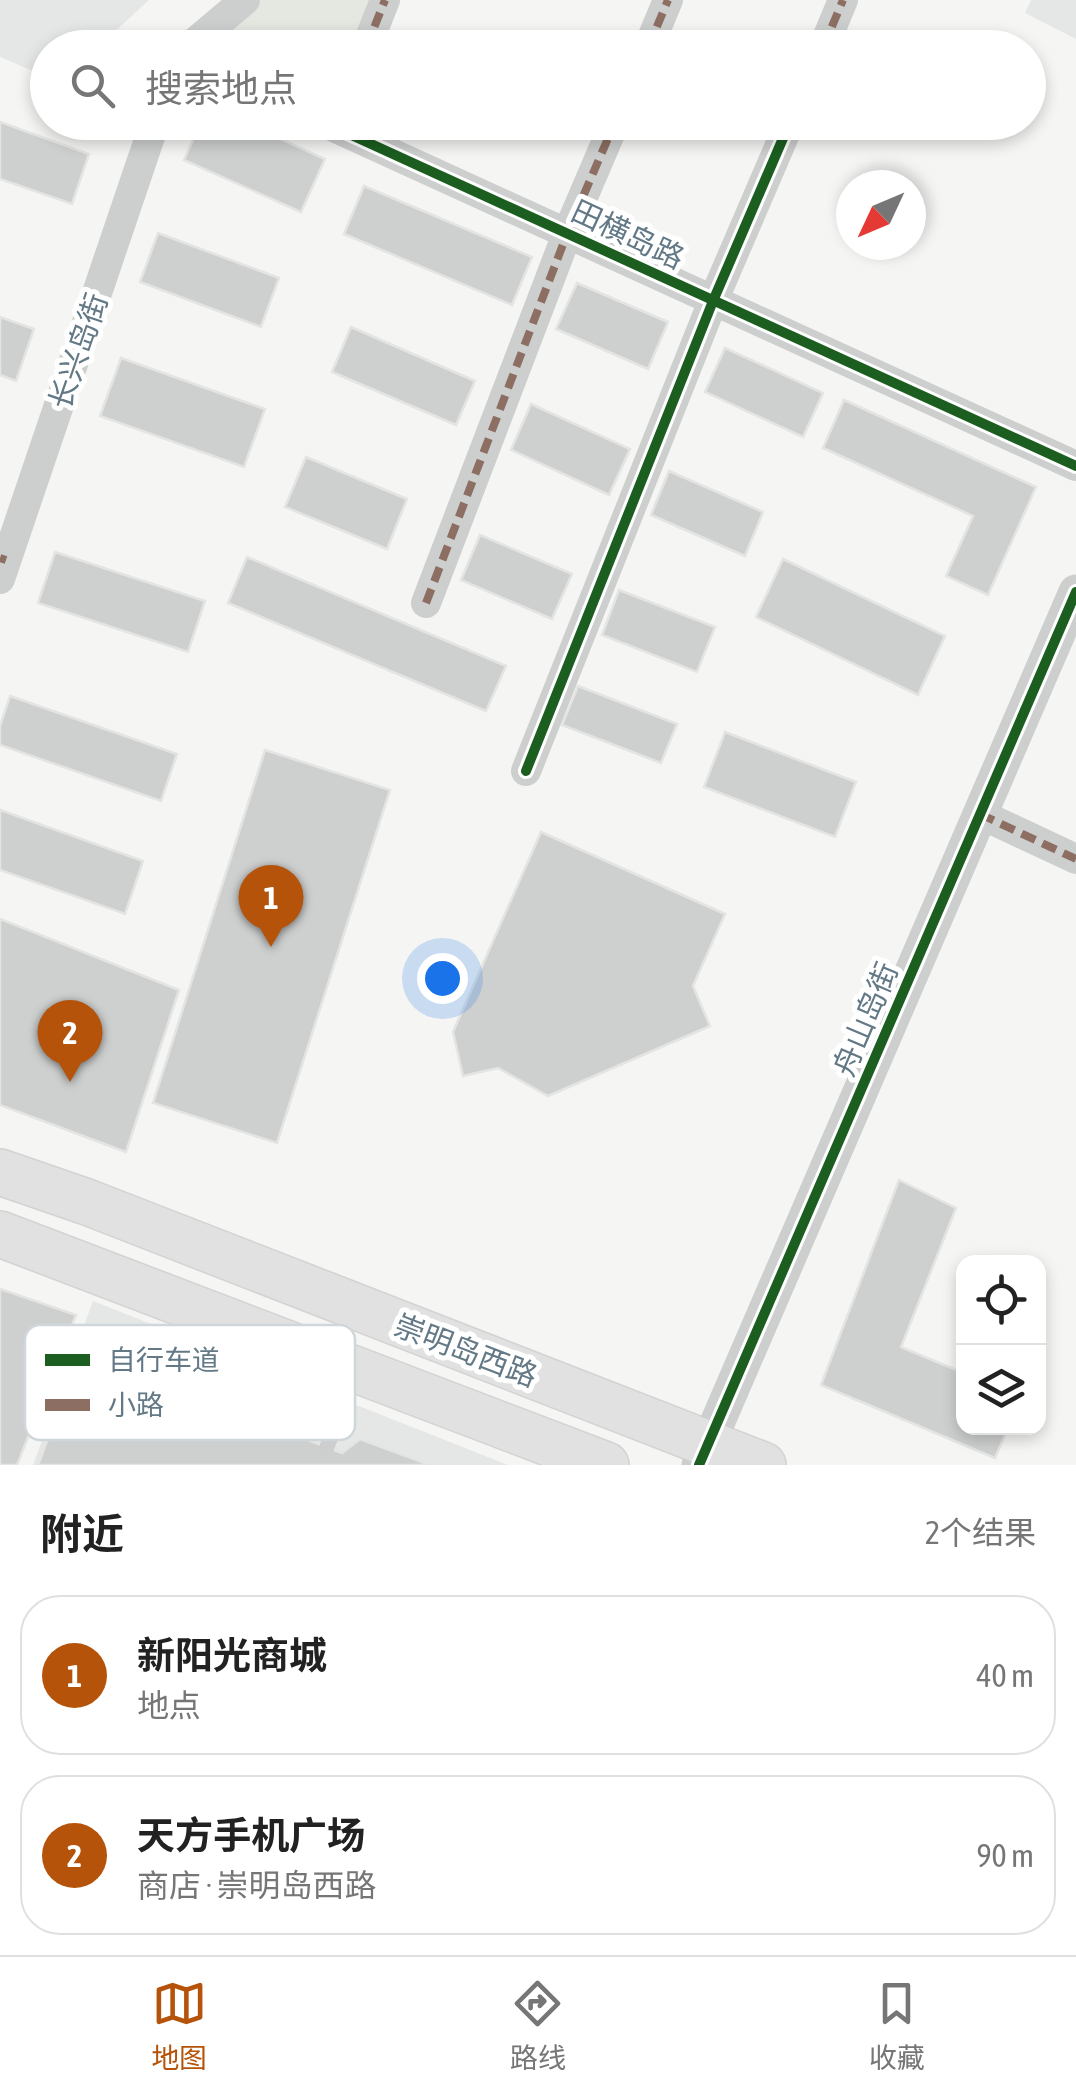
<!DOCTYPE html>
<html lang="zh">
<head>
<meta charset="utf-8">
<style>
  :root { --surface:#fff; --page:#f6f6f6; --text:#222; --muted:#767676; --line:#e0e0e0; --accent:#b45309 }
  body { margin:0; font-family:"Asap Condensed","Noto Sans SC",sans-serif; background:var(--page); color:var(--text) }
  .controls { position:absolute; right:30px; bottom:30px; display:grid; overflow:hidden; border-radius:20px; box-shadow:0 5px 15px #0003 }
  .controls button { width:90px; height:90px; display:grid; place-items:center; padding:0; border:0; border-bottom:2px solid var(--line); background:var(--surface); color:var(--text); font:50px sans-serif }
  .compass { position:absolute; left:836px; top:170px; width:90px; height:90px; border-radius:50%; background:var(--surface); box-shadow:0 5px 15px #0003; rotate:226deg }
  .you { position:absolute; left:442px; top:978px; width:35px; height:35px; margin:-25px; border:8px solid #fff; border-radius:50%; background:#1a73e8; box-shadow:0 0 0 15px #1a73e833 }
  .badge { display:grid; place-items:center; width:65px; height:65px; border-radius:50%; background:var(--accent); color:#fff; font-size:32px; font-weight:700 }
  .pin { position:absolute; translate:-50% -82px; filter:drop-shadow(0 2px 5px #0008) }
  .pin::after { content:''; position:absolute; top:52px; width:35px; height:30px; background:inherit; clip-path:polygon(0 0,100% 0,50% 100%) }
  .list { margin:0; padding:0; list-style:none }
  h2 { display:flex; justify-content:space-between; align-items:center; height:130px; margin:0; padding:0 40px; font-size:42px }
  h2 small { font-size:32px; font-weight:400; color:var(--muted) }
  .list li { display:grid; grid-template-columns:65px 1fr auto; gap:30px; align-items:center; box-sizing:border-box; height:160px; margin:0 20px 20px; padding:0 20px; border:2px solid var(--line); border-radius:40px }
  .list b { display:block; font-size:38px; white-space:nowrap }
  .list p { margin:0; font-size:32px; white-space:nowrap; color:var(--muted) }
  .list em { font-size:32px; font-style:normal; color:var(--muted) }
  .icon { flex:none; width:55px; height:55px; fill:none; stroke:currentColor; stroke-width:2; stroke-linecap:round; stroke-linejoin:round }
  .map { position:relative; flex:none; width:1076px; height:1465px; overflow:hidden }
  .search { position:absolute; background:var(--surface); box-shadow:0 5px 15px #0003; left:30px; right:30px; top:30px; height:110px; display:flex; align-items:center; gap:25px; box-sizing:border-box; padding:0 35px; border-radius:55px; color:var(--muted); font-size:38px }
  .sheet { height:490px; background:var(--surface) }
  nav { display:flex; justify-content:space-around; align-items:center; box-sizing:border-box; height:140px; border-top:2px solid var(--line); background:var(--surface); font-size:28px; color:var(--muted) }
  nav a { display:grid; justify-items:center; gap:5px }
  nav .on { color:var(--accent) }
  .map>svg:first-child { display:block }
</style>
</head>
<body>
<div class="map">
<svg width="1076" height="1465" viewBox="0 0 1076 1465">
  <rect width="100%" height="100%" fill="#f5f5f3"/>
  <!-- built -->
  <g fill="#e5e7e6">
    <polygon points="0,0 149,0 98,47 48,48 47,77 0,57"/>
    <polygon points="1031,0 1076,0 1076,39 1025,13"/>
    <polygon points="93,1301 508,1465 33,1465"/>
  </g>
  <!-- green -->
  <polygon fill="#e5e8e1" points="261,0 372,0 353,47 204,48"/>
  <!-- building -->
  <g fill="#ced0d0" stroke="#e4e4e3" stroke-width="2.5">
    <polygon points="0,122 89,154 72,204 0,179"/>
    <polygon points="201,122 243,122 325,159 301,212 184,160"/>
    <polygon points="364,186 532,257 512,305 344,234"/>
    <polygon points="158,233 279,278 261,327 140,282"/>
    <polygon points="577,283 668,322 648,369 556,329"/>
    <polygon points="0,317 34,329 16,381 0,375"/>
    <polygon points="351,327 475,381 456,425 332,372"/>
    <polygon points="725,348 823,393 803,437 705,392"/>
    <polygon points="121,358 265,409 244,467 100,416"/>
    <polygon points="844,400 1036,487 988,595 946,576 973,516 823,448"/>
    <polygon points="531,404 630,449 609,495 511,450"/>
    <polygon points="306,457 407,499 387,549 285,507"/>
    <polygon points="669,471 763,512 745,556 651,515"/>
    <polygon points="480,535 572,574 552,619 461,580"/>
    <polygon points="55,552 205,601 188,652 38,603"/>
    <polygon points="247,557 506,666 486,711 228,603"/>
    <polygon points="783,559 945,636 918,695 756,617"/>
    <polygon points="619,590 715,627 697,672 602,635"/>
    <polygon points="578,686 677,724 661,763 562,725"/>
    <polygon points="10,696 177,754 161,801 0,745 0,726"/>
    <polygon points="725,732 856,782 835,837 704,787"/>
    <polygon points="265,750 390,790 277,1143 153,1103"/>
    <polygon points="0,810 143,861 125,914 0,870"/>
    <polygon points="541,832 725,914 693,986 710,1026 548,1096 498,1068 463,1076 453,1032"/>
    <polygon points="0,919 179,990 126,1152 0,1105"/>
    <polygon points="899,1180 956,1208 901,1347 964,1373 964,1428 1008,1428 995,1458 821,1385"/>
    <polygon points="0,1289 76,1315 17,1465 0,1465"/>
    <polygon points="81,1352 342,1453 360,1439 430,1465 38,1465"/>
  </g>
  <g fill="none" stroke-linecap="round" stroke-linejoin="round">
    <!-- primary casing -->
    <g stroke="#d2d3d2" stroke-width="48">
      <g id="primary">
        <polyline points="0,1172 87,1202 763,1465"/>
        <polyline points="0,1234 606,1465"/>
      </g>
    </g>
    <!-- service -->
    <polyline stroke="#cdcece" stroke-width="15" points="327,1447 355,1375"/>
    <!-- minor -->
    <g stroke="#cdcece" stroke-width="30">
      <polyline points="188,48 245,0"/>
      <polyline points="366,48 385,0"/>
      <polyline points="648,48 668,0"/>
      <polyline points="823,48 843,0"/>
      <polyline points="323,122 1076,466"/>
      <polyline points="0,579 155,122"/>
      <polyline points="426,603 567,234 615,122"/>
      <polyline points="526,771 713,301 790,122"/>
      <polyline points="980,814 1076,859"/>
    </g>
    <!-- tertiary -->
    <polyline stroke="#cdcece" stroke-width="35" points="699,1465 1076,592"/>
    <!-- primary -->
    <use href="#primary" stroke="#e1e1e1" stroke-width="45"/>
    <!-- quiet -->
    <g stroke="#8d6e63" stroke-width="8" stroke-dasharray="15 8" stroke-linecap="butt">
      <polyline points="366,48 385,0"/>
      <polyline points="648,48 668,0"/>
      <polyline points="823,48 843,0"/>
      <polyline points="0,558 6,560"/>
      <polyline points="426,603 567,234 615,122"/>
      <polyline points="980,814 1076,859"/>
    </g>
    <!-- cycleway casing -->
    <g stroke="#fff" stroke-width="16">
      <g id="cycleway">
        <polyline points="323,122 1076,466"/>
        <polyline points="526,771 713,301 790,122"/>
        <polyline points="699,1465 1076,592"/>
      </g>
    </g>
    <!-- cycleway -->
    <use href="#cycleway" stroke="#1b5e20" stroke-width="10"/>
  </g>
  <g text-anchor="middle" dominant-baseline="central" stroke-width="10" stroke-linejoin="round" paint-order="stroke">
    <!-- street labels -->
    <g font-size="30" fill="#637986" stroke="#fff">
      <text transform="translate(628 234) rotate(25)">田横岛路</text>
      <text transform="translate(78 351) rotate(-71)">长兴岛街</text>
      <text transform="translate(865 1019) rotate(-67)">舟山岛街</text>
      <text transform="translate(466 1350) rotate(21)">崇明岛西路</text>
    </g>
  </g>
  <!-- legend -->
  <rect x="25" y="1325" width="330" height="115" rx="15" fill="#fff" stroke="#d0d7db" stroke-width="2.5"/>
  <rect x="45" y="1354" width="45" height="12" fill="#1b5e20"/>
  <rect x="45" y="1399" width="45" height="12" fill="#8d6e63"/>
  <g font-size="28" fill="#637986">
    <text x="108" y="1370">自行车道</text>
    <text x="108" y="1415">小路</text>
  </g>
</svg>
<div class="controls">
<button><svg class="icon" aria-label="locate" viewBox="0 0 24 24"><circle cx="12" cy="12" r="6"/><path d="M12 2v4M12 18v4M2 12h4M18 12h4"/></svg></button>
<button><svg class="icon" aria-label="layers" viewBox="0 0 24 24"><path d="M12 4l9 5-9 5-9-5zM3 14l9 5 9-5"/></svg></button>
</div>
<svg class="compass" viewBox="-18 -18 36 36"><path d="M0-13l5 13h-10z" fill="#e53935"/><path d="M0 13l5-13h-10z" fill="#767676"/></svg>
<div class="you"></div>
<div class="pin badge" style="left:271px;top:947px">1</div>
<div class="pin badge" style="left:70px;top:1082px">2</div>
<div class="search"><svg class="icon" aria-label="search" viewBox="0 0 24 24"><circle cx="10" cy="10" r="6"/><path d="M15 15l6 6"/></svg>搜索地点</div>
</div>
<section class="sheet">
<h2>附近<small>2个结果</small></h2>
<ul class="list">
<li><span class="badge">1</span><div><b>新阳光商城</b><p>地点</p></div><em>40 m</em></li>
<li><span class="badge">2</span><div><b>天方手机广场</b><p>商店 · 崇明岛西路</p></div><em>90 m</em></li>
</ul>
</section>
<nav>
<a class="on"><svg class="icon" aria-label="map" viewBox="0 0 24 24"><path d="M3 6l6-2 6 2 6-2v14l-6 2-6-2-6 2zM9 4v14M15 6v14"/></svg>地图</a>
<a><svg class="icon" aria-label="directions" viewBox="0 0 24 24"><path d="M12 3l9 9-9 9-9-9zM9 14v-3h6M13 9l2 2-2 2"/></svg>路线</a>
<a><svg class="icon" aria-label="saved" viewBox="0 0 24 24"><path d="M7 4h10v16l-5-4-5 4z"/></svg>收藏</a>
</nav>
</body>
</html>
